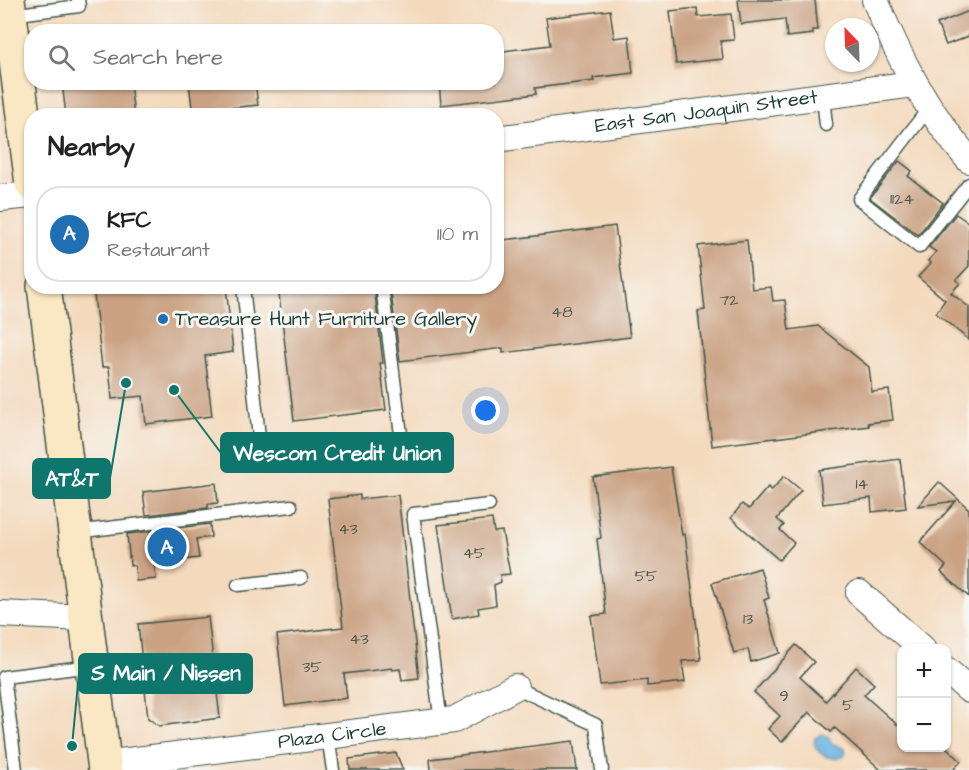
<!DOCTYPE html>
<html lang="en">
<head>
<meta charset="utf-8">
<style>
  :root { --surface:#fff; --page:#f2f2f2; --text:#222; --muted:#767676; --line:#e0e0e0; --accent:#1f6fb2 }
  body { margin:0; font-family:"Architects Daughter",sans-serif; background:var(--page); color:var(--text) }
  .controls { position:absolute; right:18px; bottom:18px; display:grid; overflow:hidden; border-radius:12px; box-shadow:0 2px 4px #0004 }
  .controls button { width:54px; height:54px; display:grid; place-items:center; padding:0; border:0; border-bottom:2px solid var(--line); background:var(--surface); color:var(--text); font:30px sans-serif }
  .compass { position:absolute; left:825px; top:18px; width:54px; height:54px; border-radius:50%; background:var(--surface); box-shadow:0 2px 4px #0004; rotate:337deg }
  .you { position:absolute; left:486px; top:411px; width:21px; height:21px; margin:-15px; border:4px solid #fff; border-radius:50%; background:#1a73e8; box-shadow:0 0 0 9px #1a73e833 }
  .badge { display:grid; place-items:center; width:39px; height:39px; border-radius:50%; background:var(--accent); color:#fff; font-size:20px; font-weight:700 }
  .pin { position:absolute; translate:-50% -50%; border:3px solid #fff; box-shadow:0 2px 6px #0006 }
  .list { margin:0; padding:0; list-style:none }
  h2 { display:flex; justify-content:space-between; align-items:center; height:78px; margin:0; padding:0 24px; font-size:26px }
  h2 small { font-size:20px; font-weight:400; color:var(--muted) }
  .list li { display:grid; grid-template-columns:39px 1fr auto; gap:18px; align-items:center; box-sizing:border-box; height:96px; margin:0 12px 12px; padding:0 12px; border:2px solid var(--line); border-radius:24px }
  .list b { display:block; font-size:22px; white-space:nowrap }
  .list p { margin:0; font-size:20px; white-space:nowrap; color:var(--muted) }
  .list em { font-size:20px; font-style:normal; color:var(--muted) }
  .icon { flex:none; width:33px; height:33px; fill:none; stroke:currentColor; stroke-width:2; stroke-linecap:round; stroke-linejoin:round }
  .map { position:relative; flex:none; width:969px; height:770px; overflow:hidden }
  .search { position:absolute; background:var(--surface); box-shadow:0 2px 4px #0004; left:24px; top:24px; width:480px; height:66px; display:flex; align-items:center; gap:15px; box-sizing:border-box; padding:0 21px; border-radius:24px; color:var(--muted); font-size:22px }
  .panel { position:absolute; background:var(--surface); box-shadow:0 2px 4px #0004; left:24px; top:108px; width:480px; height:186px; border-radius:24px }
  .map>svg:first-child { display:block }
</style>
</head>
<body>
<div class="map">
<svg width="969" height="770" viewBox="0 0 969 770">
  <rect width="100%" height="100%" fill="#f6f6f2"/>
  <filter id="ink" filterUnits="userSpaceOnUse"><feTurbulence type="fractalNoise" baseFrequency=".0167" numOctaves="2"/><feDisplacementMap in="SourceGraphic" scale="12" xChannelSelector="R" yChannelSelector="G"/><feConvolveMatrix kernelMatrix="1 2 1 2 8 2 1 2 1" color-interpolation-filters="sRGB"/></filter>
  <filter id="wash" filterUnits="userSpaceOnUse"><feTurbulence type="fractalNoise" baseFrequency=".008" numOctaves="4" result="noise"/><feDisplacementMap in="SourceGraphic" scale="24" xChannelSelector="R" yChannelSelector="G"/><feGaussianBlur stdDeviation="1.35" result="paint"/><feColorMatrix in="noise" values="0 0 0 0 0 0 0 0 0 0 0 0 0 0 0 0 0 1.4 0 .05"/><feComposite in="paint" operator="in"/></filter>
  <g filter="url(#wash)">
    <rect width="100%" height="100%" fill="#f4dabd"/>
    <!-- water -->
    <path fill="#6eb6e5" stroke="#467a8c" stroke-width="1.5" d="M822,734L828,736L831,743L845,749V755C834,764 811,753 815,738Z"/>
    <g id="blocks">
      <!-- building -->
      <g fill="#cba384">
        <polygon points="738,0 815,0 818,30 813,30 813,34 787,37 785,19 741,24"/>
        <polygon points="697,8 698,17 731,14 734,40 721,41 723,59 676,64 670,11"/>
        <polygon points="610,10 614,38 629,36 633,73 593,78 594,81 535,88 536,94 441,105 439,82 496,82 496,52 550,45 546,18"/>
        <polygon points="969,11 969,36 946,45 937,24"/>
        <polygon points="62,82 130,82 134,116 66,116"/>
        <polygon points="189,82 255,82 258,105 221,109 221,116 193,116"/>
        <polygon points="899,161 912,171 908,176 943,203 918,235 870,198"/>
        <polygon points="956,214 969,223 969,266 956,280 960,283 951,293 969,307 969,340 936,313 945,300 918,277 931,263 928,261 936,252 929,247"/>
        <polygon points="615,226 630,337 503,353 503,348 400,361 390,286 496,286 496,241"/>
        <polygon points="747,240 752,289 771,287 773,301 785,300 789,330 818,326 869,367 872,392 889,390 893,420 868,423 869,426 712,446 698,311 705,310 698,246"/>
        <polygon points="93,286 226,286 233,352 205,356 212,416 146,424 143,396 112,399 109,367 102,367"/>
        <polygon points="278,286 374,286 383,363 380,363 386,410 294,421"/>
        <polygon points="900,459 906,508 872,512 871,498 823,504 819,470"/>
        <polygon points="671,467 682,535 685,534 701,660 682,661 685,682 647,686 647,680 600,685 591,616 606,614 597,539 601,538 593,477"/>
        <polygon points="784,476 801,490 777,519 784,525 780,530 794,543 779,560 731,518 742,504 749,509 768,487 771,491"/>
        <polygon points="939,482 969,509 969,597 941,572 946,566 920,542 956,501 918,506"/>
        <polygon points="216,483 218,503 208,504 208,508 146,515 143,492"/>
        <polygon points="360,495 360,499 398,495 419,678 402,680 400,669 392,670 392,668 344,674 347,698 285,706 277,635 343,627 328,499"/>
        <polygon points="492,519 494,532 502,531 510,574 500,575 501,582 494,585 496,605 478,608 479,614 452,619 438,525"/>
        <polygon points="210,524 211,537 196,539 199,558 154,563 156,579 136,581 135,566 130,565 127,534"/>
        <polygon points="760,568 769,598 764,600 780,653 751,662 748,649 734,653 712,583"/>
        <polygon points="208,617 220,718 159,726 148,718 138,624"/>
        <polygon points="796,645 814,662 800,677 826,701 856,667 874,684 864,695 902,729 902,747 946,747 961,761 953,770 881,770 835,728 831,732 809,712 782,742 768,729 780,716 754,692"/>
        <polygon points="573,741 577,770 431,770 430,759"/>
        <polygon points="396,753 403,770 350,770 349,759"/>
      </g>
    </g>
  </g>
  <g filter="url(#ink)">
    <use href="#blocks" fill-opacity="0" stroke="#3f5549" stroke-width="1.5"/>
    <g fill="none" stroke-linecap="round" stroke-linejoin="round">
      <!-- service casing -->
      <g stroke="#3f5549" stroke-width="15">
        <g id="service">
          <polyline points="11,15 79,6 78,0"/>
          <polyline points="823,97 826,125"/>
          <polyline points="929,108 859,199 919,247 969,184"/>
          <polyline points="243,286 260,447"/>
          <polyline points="382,286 404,458"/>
          <polyline points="75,532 291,506"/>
          <polyline points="238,585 301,578"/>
          <polyline points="515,687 596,725 602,770"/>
          <polyline points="441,722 413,514 489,505"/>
          <polyline points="328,736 333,770"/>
          <polyline points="16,770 4,677 91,666"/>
        </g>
      </g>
      <!-- minor casing -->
      <g stroke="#3f5549" stroke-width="28">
        <g id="minor">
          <path d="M875,0C899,58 927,112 969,160"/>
          <path id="s1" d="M496,139L914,84"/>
          <polyline points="0,198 32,195"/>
          <polyline points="859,593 922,648"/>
          <polyline points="0,614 86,618"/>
          <polyline points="946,670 969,690"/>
          <path id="s2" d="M104,764L454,720L515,687"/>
        </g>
      </g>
      <!-- secondary casing -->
      <g stroke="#3f5549" stroke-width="36">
        <g id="secondary">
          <polyline points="8,0 32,184"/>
          <polyline points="44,286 105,770"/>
        </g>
      </g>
      <!-- service -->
      <use href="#service" stroke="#fff" stroke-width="12"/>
      <!-- minor -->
      <use href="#minor" stroke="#fff" stroke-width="26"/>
      <!-- secondary -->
      <use href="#secondary" stroke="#fae7c3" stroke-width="33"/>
    </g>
  </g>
  <!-- markers -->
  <circle fill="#1f6fb2" stroke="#f6f6f2" stroke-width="2" cx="163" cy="319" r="6"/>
  <g text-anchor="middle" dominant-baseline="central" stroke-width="6" stroke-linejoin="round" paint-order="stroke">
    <!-- number labels -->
    <g font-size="16" fill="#4a5648">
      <text x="902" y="199">1124</text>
      <text x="729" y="300">72</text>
      <text x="562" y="312">48</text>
      <text x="862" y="484">14</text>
      <text x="348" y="529">43</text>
      <text x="474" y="553">45</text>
      <text x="646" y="576">55</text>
      <text x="748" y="619">13</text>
      <text x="359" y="639">43</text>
      <text x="312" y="667">35</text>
      <text x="784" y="696">9</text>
      <text x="848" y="705">5</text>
    </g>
    <!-- street labels -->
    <g font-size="20" fill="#1f3d34" stroke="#f6f6f2">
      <text stroke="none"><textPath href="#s1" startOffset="212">East San Joaquin Street</textPath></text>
      <text stroke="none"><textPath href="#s2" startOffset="230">Plaza Circle</textPath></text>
    </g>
    <!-- poi labels -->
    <g font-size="20" fill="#1f3d34" stroke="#f6f6f2" text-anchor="start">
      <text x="175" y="319">Treasure Hunt Furniture Gallery</text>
    </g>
  </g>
  <!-- callouts -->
  <path fill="none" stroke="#0f766e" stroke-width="2" d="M174 390L221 453M126 383L110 478M72 746L79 673"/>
  <g fill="#0f766e" stroke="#f6f6f2" stroke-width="2">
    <circle cx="174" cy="390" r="6"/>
    <circle cx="126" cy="383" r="6"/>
    <circle cx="72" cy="746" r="6"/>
  </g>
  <g fill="#0f766e" stroke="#0f766e" stroke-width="2">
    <rect x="221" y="433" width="232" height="39" rx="6"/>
    <rect x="33" y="459" width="77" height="39" rx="6"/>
    <rect x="79" y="654" width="173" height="39" rx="6"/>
  </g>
  <g font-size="21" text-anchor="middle" font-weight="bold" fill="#fff">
    <text x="337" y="460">Wescom Credit Union</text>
    <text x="72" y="486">AT&amp;T</text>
    <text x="166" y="680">S Main / Nissen</text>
  </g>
</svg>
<div class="controls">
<button>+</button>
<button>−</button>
</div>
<svg class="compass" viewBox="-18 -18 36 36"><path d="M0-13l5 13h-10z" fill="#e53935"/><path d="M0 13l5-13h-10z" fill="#767676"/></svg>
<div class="you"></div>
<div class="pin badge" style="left:167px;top:547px">A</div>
<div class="search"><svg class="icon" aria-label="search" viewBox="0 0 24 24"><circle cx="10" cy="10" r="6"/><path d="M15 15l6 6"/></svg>Search here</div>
<section class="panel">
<h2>Nearby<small></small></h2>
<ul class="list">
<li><span class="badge">A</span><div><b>KFC</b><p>Restaurant</p></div><em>110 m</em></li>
</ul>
</section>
</div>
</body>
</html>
